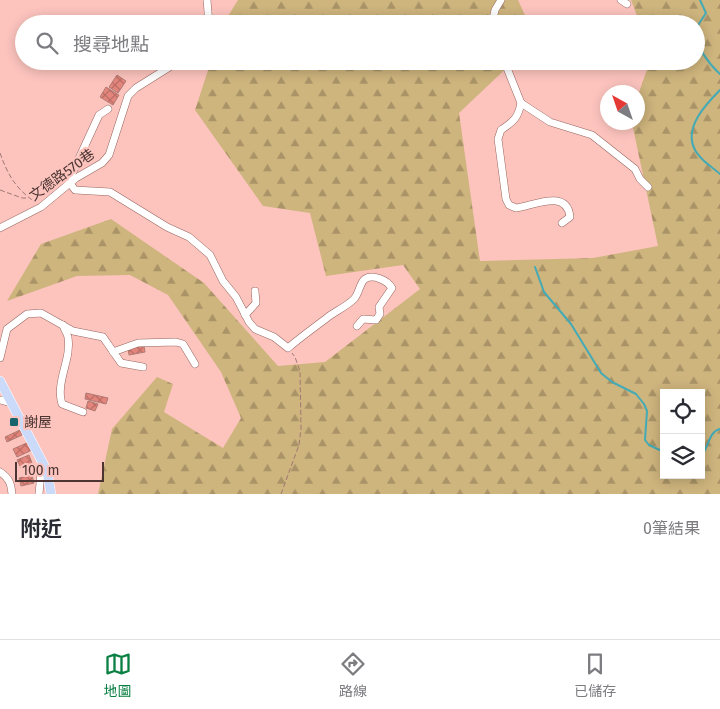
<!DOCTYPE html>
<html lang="zh-TW">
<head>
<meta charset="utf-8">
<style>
  :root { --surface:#fff; --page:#f7f7f7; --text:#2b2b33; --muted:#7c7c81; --line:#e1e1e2; --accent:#0b8043 }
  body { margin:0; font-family:"Fira Sans","Noto Sans TC",sans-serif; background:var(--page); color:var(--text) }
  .controls { position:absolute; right:15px; bottom:15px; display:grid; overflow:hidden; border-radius:0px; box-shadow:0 2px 12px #0003 }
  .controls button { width:45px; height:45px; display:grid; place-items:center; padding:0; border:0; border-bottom:1px solid var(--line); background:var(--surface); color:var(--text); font:25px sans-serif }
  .compass { position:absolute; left:600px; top:85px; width:45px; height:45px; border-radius:50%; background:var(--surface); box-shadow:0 2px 12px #0003; rotate:320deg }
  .scale { position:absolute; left:15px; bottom:12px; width:89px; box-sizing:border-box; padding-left:5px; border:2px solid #4b3432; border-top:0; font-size:14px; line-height:18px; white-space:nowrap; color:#4b3432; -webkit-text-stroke:4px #fdc4be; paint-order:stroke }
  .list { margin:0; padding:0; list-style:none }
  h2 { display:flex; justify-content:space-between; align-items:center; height:65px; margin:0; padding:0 20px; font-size:21px }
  h2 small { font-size:16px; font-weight:400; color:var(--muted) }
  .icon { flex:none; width:28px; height:28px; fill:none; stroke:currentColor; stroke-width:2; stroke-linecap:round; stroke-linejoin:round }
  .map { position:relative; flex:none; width:720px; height:494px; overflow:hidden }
  .search { position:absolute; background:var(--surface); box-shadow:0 2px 12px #0003; left:15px; right:15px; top:15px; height:55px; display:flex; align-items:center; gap:12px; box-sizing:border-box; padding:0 18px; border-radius:28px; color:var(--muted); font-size:19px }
  .sheet { height:145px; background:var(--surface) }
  nav { display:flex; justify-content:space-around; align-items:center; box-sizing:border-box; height:70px; border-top:1px solid var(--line); background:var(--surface); font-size:14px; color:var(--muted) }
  nav a { display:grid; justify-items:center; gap:2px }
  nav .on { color:var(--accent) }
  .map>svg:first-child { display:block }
</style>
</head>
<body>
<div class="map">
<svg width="720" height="494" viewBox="0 0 720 494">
  <defs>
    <pattern id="forest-firs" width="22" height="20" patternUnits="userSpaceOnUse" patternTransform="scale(1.25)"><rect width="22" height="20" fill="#ceb47d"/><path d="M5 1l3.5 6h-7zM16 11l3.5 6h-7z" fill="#a99367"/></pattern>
    <pattern id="building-cross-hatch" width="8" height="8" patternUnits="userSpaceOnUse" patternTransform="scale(1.25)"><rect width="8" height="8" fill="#e4857c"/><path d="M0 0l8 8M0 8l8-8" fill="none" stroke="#bb6e66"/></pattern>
  </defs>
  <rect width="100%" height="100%" fill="#fdc4be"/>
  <!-- forest -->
  <g fill="url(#forest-firs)" fill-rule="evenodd">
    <polygon points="238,0 518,0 529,24 223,24"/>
    <path d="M631,0H720V494H98L112,429L157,377L173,384L164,412L223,448L241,418L221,372L168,295L130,275L77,276L7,301L41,244L111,219L204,283L278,366L325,362L420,289L403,265L326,276L310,213L263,206L195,110L211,61H514L459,113L480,261L593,258L658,246L632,123L638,122V95L650,61H696V24H640ZM664,393H701V475H664Z"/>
  </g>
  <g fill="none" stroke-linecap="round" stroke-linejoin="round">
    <!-- stream -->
    <g stroke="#43aab6" stroke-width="2">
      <path d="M700,0L706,13C703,18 697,25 696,31C694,45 710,65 720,74"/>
      <path d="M720,90C706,104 683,128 695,150C700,160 712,167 720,174"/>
      <polyline points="535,267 544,292 571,324 601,373 612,382 636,394 644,404 647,411 645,440 649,445 664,452"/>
      <path d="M701,456C709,448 708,432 720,429"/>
    </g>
  </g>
  <!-- building -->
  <g fill="url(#building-cross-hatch)" stroke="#af7b75">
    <polygon points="117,75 126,81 118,93 109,87"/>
    <polygon points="106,87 119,95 113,105 100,97"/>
    <polygon points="144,346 145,352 129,355 128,348"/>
    <polygon points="86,393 108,398 106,404 85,399"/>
    <polygon points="88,401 98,404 95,411 86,408"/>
    <polygon points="20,430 22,435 7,442 5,437"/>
    <polygon points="29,442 32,450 17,457 13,449"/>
    <polygon points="29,455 32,463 21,468 17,460"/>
    <polygon points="32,475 34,483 21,486 19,478"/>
  </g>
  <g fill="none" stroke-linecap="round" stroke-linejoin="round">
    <!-- minor casing -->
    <g stroke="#97655f" stroke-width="8">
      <g id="minor">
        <polyline points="207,0 209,24"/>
        <polyline points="621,0 627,4"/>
        <polyline points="492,24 495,10 501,0"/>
        <polyline points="499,61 507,68 521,103 550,122 592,135 635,169 640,179 648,187"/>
        <path d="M521,103C518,118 514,121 501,130L498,139L506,199L509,205L516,208C533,206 567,188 570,217L562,223"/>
        <path d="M108,109L99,115L70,178L69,182L75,190L110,192L167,227L189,237L210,255L223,281L236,297L249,322L255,329L274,337L288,348C301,337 315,327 328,317C336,311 347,306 354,299C359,294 360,282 365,279C373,274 387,280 392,288L379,307L380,314L376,320L363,319L357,326"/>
        <polyline points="0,228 41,207 76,178 102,163 109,155 128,96 136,88 179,61"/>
        <polyline points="245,315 256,303 255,291"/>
        <path d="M63,325C64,329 67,333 68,337C72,359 55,382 62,404L83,412"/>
        <polyline points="113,352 138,343 176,342 183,344 195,364"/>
        <polyline points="0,358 7,329 27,314 41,313 73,331 103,337 121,363 143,367"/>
        <polyline points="0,400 12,403"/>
        <path d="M0,472C9,478 11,483 12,494"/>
        <polyline points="39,494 42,461"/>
      </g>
    </g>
    <!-- major casing -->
    <g stroke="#fff" stroke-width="10">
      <polyline id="major" points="0,381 47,471 51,494"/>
    </g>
    <!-- path -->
    <g stroke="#a07874" stroke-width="1" stroke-dasharray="5 2.5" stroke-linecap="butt">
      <path d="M0,153C8,175 15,188 35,202"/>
      <polyline points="0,190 22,198 28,198"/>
      <polyline points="281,494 299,445 301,429 300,371 295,357 292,353"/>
    </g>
    <!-- minor -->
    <use href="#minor" stroke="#fff" stroke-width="7"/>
    <!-- major -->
    <use href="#major" stroke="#ccdaf9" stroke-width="9"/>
  </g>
  <!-- markers -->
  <rect fill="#17646d" stroke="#fdc4be" stroke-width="2" x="9" y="417" width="10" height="10" rx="2.5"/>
  <g text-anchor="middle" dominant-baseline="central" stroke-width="4.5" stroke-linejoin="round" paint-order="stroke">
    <!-- street labels -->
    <g font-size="14" fill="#4b3432" stroke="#fdc4be">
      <text transform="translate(62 175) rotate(-36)">文德路570巷</text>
    </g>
    <!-- poi labels -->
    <g font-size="14" fill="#4b3432" stroke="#fdc4be" text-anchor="start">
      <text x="24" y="422">謝屋</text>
    </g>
  </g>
</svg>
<div class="controls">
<button><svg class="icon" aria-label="locate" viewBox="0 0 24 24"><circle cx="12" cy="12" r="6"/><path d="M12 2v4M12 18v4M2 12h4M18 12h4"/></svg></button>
<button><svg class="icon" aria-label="layers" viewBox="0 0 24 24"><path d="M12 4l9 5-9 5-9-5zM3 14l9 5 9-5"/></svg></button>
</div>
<svg class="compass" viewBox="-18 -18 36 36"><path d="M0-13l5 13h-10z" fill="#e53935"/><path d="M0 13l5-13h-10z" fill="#7c7c81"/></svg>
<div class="scale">100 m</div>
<div class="search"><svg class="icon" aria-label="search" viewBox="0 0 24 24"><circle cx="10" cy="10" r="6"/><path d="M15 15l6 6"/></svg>搜尋地點</div>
</div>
<section class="sheet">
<h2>附近<small>0筆結果</small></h2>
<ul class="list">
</ul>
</section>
<nav>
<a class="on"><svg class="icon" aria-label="map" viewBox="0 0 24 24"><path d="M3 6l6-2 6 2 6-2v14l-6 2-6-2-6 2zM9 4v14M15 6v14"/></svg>地圖</a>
<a><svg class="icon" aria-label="directions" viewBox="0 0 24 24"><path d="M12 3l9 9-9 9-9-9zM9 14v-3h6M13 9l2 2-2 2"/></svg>路線</a>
<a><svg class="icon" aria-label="saved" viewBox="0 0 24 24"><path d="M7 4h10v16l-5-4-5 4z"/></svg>已儲存</a>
</nav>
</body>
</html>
